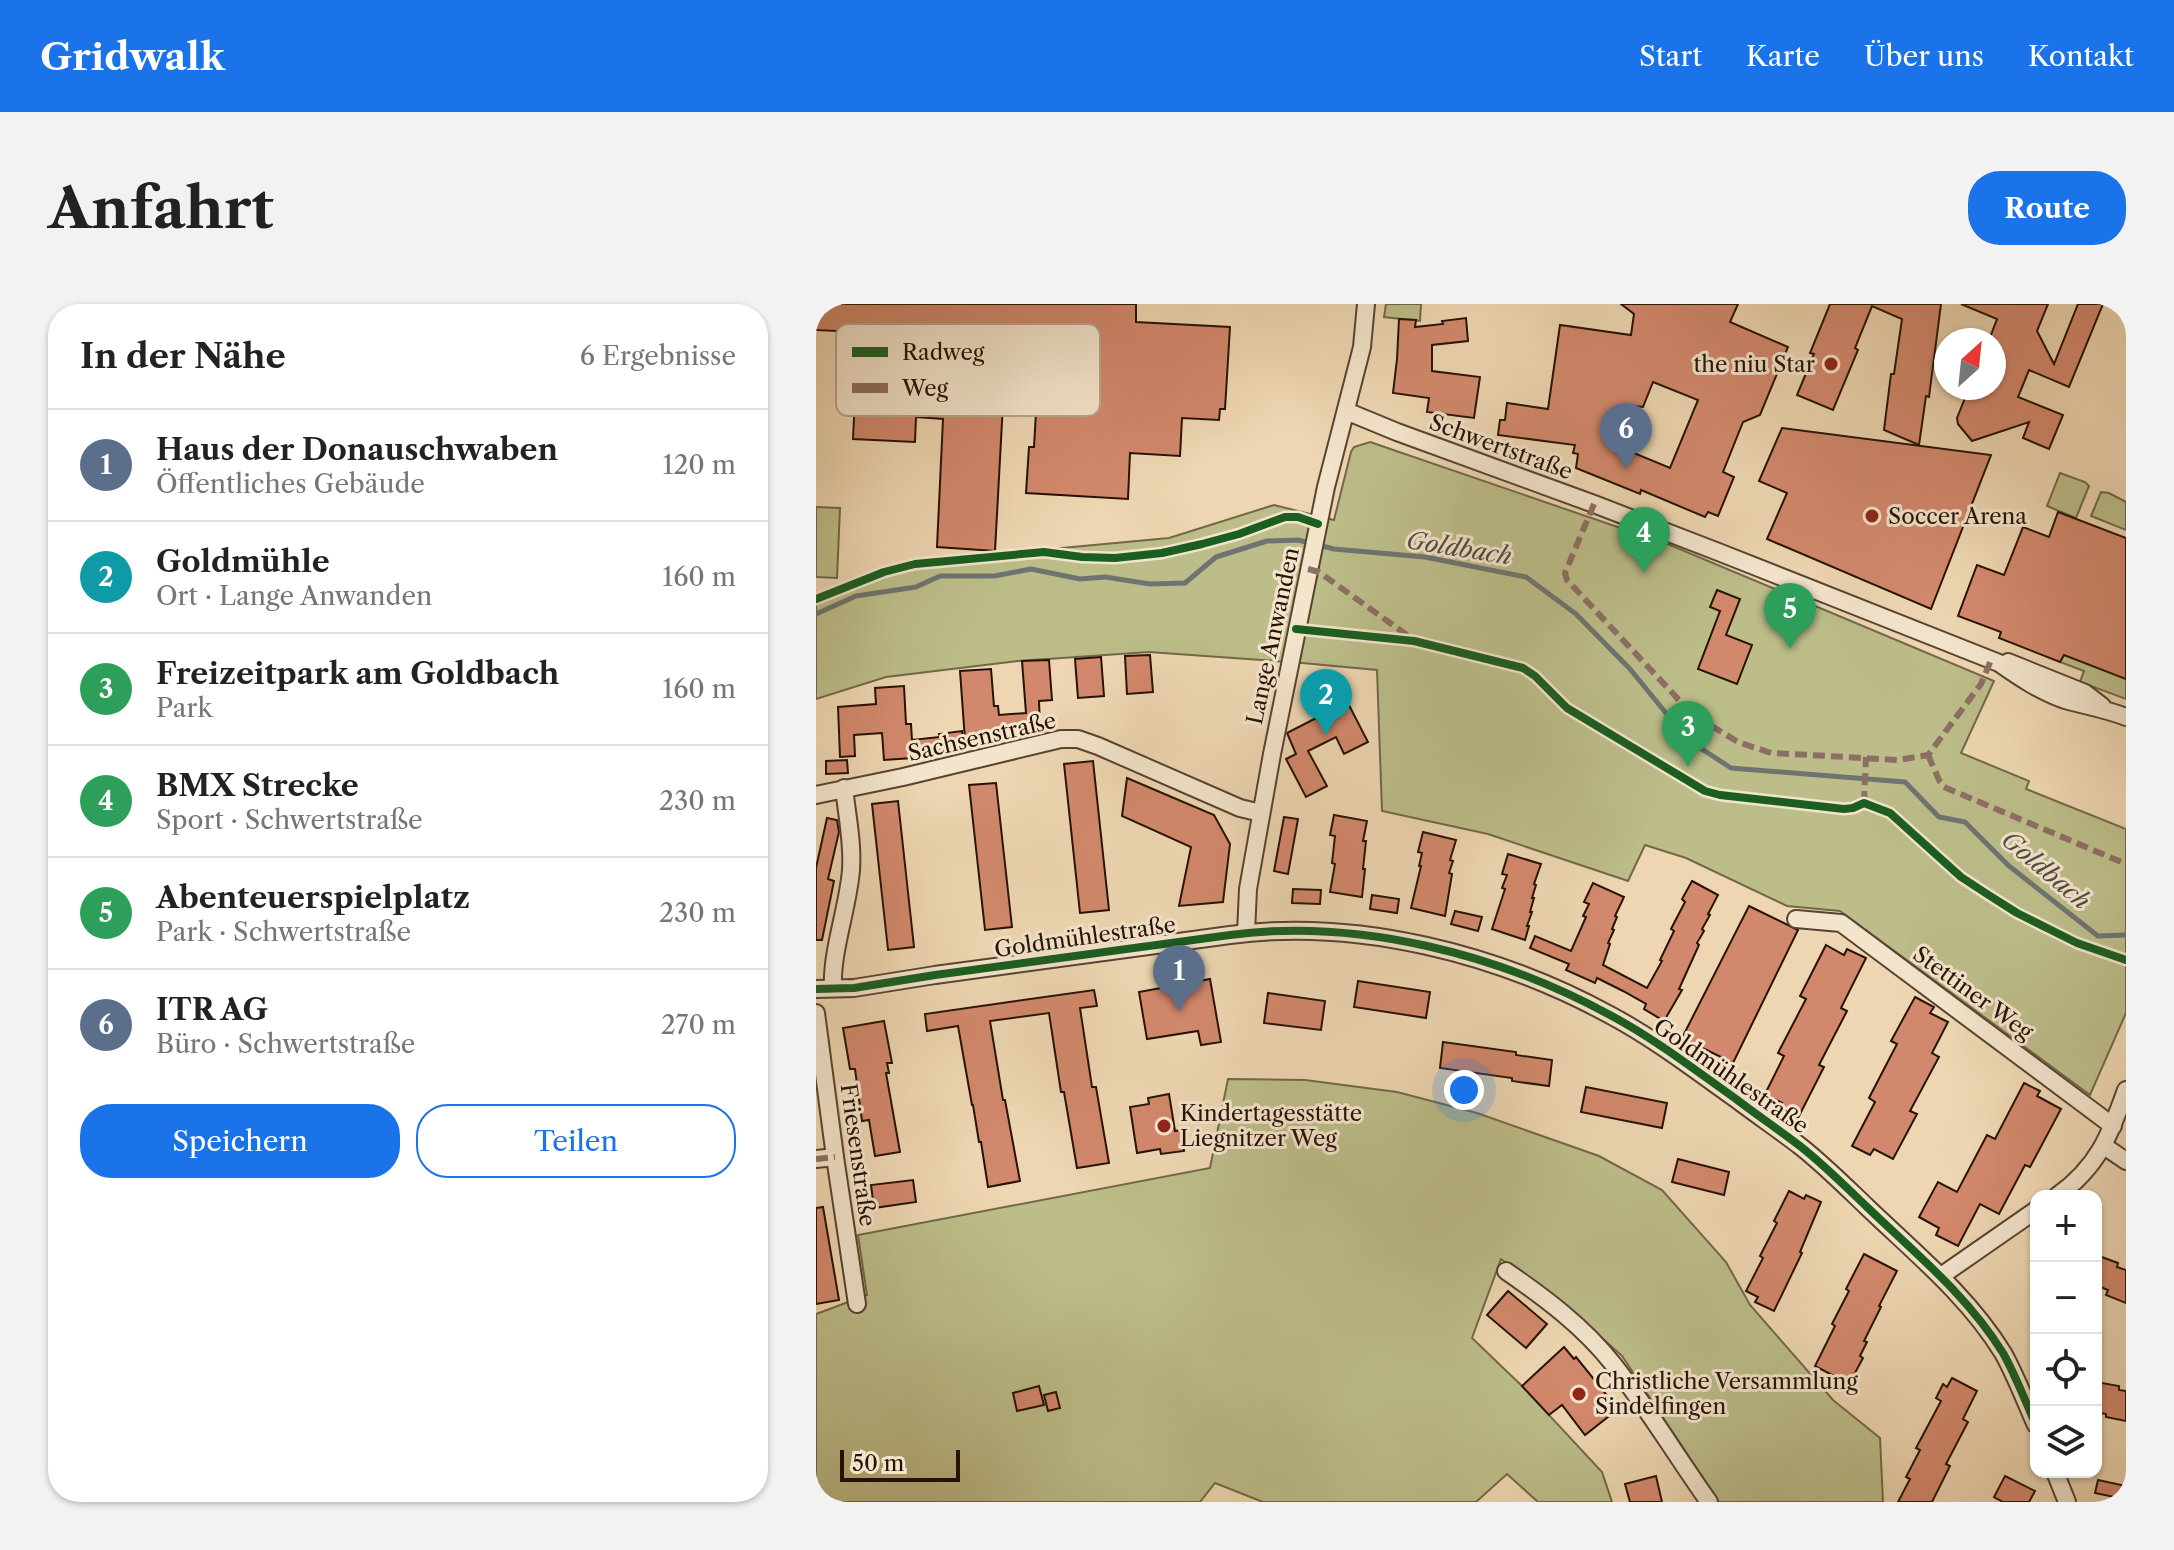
<!DOCTYPE html>
<html lang="de">
<head>
<meta charset="utf-8">
<style>
  :root { --surface:#fff; --page:#f2f2f2; --text:#222; --muted:#767676; --line:#e0e0e0; --accent:#1a73e8 }
  body { margin:0; font-family:"Libre Caslon Text",serif; background:var(--page); color:var(--text) }
  .controls { position:absolute; right:24px; bottom:24px; display:grid; overflow:hidden; border-radius:16px; box-shadow:0 2px 6px #0004 }
  .controls button { width:72px; height:72px; display:grid; place-items:center; padding:0; border:0; border-bottom:2px solid var(--line); background:var(--surface); color:var(--text); font:40px sans-serif }
  .compass { position:absolute; left:1118px; top:24px; width:72px; height:72px; border-radius:50%; background:var(--surface); box-shadow:0 2px 6px #0004; rotate:27deg }
  .scale { position:absolute; left:24px; bottom:20px; width:120px; box-sizing:border-box; padding-left:8px; border:4px solid #271206; border-top:0; font-size:22px; line-height:28px; white-space:nowrap; color:#271206; -webkit-text-stroke:6px #f3e4cc; paint-order:stroke }
  .you { position:absolute; left:648px; top:786px; width:28px; height:28px; margin:-20px; border:6px solid #fff; border-radius:50%; background:#1a73e8; box-shadow:0 0 0 12px #1a73e833 }
  .badge { display:grid; place-items:center; width:52px; height:52px; border-radius:50%; background:var(--accent); color:#fff; font-size:26px; font-weight:700 }
  .pin { position:absolute; translate:-50% -66px; filter:drop-shadow(0 2px 4px #0008) }
  .pin::after { content:''; position:absolute; top:42px; width:28px; height:24px; background:inherit; clip-path:polygon(0 0,100% 0,50% 100%) }
  .list { margin:0; padding:0; list-style:none }
  h2 { display:flex; justify-content:space-between; align-items:center; height:104px; margin:0; padding:0 32px; font-size:34px }
  h2 small { font-size:26px; font-weight:400; color:var(--muted) }
  .list li { display:grid; grid-template-columns:52px 1fr auto; gap:24px; align-items:center; box-sizing:border-box; height:112px; padding:0 32px; border-top:2px solid var(--line) }
  .list b { display:block; font-size:30px; white-space:nowrap }
  .list p { margin:0; font-size:26px; white-space:nowrap; color:var(--muted) }
  .list em { font-size:26px; font-style:normal; color:var(--muted) }
  .actions { display:flex; gap:16px; padding:24px 32px }
  .actions a { flex:1; padding:18px 0; border:2px solid var(--accent); border-radius:32px; text-align:center; font-size:28px; color:var(--accent) }
  .actions .main { background:var(--accent); color:#fff }
  .icon { flex:none; width:44px; height:44px; fill:none; stroke:currentColor; stroke-width:2; stroke-linecap:round; stroke-linejoin:round }
  .map { position:relative; flex:none; width:1310px; height:1198px; overflow:hidden; border-radius:32px }
  header { display:flex; align-items:center; gap:48px; box-sizing:border-box; height:112px; padding:0 40px; background:var(--accent); color:#fff }
  header strong { font-size:38px }
  nav { display:flex; gap:44px; margin-inline-start:auto; font-size:28px }
  .intro { display:flex; align-items:center; justify-content:space-between; box-sizing:border-box; height:192px; padding:0 48px }
  h1 { margin:0; font-size:56px }
  .button { padding:20px 36px; border-radius:32px; background:var(--accent); color:#fff; font-size:28px; font-weight:700 }
  main { display:flex; gap:48px; padding:0 48px }
  aside { flex:1; background:var(--surface); border-radius:32px; box-shadow:0 2px 6px #0004 }
  .map>svg:first-child { display:block }
</style>
</head>
<body>
<header>
<strong>Gridwalk</strong>
<nav><a>Start</a><a>Karte</a><a>Über uns</a><a>Kontakt</a></nav>
</header>
<div class="intro"><h1>Anfahrt</h1><a class="button">Route</a></div>
<main>
<aside>
<h2>In der Nähe<small>6 Ergebnisse</small></h2>
<ul class="list">
<li><span class="badge" style="background:#5c6f8a">1</span><div><b>Haus der Donauschwaben</b><p>Öffentliches Gebäude</p></div><em>120 m</em></li>
<li><span class="badge" style="background:#0f9aa8">2</span><div><b>Goldmühle</b><p>Ort · Lange Anwanden</p></div><em>160 m</em></li>
<li><span class="badge" style="background:#2e9e5b">3</span><div><b>Freizeitpark am Goldbach</b><p>Park</p></div><em>160 m</em></li>
<li><span class="badge" style="background:#2e9e5b">4</span><div><b>BMX Strecke</b><p>Sport · Schwertstraße</p></div><em>230 m</em></li>
<li><span class="badge" style="background:#2e9e5b">5</span><div><b>Abenteuerspielplatz</b><p>Park · Schwertstraße</p></div><em>230 m</em></li>
<li><span class="badge" style="background:#5c6f8a">6</span><div><b>ITR AG</b><p>Büro · Schwertstraße</p></div><em>270 m</em></li>
</ul>
<div class="actions"><a class="main">Speichern</a><a>Teilen</a></div>
</aside>
<div class="map">
<svg width="1310" height="1198" viewBox="0 0 1310 1198">
  <rect width="100%" height="100%" fill="#edd6b1"/>
  <filter id="stains"><feTurbulence type="fractalNoise" baseFrequency=".0025" numOctaves="4"/><feColorMatrix values="0 0 0 0 .2 0 0 0 0 .09 0 0 0 0 .02 0 0 0 .5 -.17"/></filter>
  <radialGradient id="worn" r=".72"><stop offset=".6" stop-color="#630" stop-opacity="0"/><stop offset="1" stop-color="#630" stop-opacity=".3"/></radialGradient>
  <!-- green -->
  <g fill="#bcbd89" stroke="#726848" stroke-width="2">
    <polygon points="570,0 605,0 604,17 568,13"/>
    <polygon points="554,138 854,241 1178,377 1145,449 1213,477 1210,485 1310,525 1310,709 1274,791 1024,607 971,602 870,554 829,541 812,577 672,530 566,507 561,366 486,359 333,348 202,357 70,373 0,395 0,290 95,256 116,256 353,234 458,201 518,216 535,148 538,143"/>
    <polygon points="1244,169 1269,178 1273,182 1260,214 1231,202"/>
    <polygon points="1285,188 1293,189 1310,198 1310,226 1275,212"/>
    <polygon points="0,203 24,204 21,274 0,273"/>
    <polygon points="1247,350 1310,375 1310,395 1264,378 1268,367 1244,358"/>
    <polygon points="412,775 489,776 581,788 661,809 783,852 846,886 910,958 934,1001 1017,1096 1064,1134 1067,1198 903,1198 806,1052 757,1008 685,955 656,1034 706,1082 786,1168 796,1198 722,1198 691,1170 660,1198 447,1198 399,1179 384,1198 0,1198 0,1010 51,991 42,931 394,864"/>
  </g>
  <g fill="none" stroke-linecap="round" stroke-linejoin="round">
    <!-- stream -->
    <polyline stroke="#6e7471" stroke-width="5" points="0,310 40,292 100,283 124,272 178,272 215,265 264,275 289,273 334,280 369,279 400,253 451,237 482,236 518,245 609,253 710,273 760,310 814,365 872,436 915,464 1089,478 1123,513 1149,518 1193,562 1282,632 1310,631"/>
  </g>
  <!-- building -->
  <g fill="#d2886c" stroke="#271206" stroke-width="2" fill-rule="evenodd">
    <polygon points="0,0 320,0 320,18 414,23 409,105 404,105 403,116 366,114 364,152 314,149 312,195 210,189 213,143 218,143 220,108 214,108 217,49 104,43 101,101 128,102 129,78 188,81 179,247 121,243 127,115 100,113 99,138 37,135 42,28 0,26"/>
    <path d="M805,0H922L914,18L972,43L944,111L927,118L907,168L918,173L902,212L892,208L889,213L825,186L824,190L760,164L762,150L757,149L759,141L682,131L684,116H689L691,99L732,105L744,21L815,31L818,10ZM837,78L882,96L854,164L796,140L812,101L827,103Z"/>
    <polygon points="1014,0 1125,0 1113,93 1110,92 1103,141 1068,126 1075,70 1078,70 1086,15 1056,2 1039,44 1042,46 1017,106 981,91 998,50 994,49"/>
    <polygon points="1145,0 1232,0 1221,27 1238,60 1262,0 1287,0 1253,83 1213,66 1202,93 1247,111 1233,145 1207,134 1213,118 1156,137 1142,120 1141,114 1153,84 1178,84 1178,36 1173,36 1181,15"/>
    <polygon points="650,14 652,37 616,41 616,67 664,73 658,114 611,108 613,94 577,89 581,55 583,15 600,16 599,23 627,20 626,17"/>
    <polygon points="966,124 1175,151 1115,305 951,235 971,189 943,177"/>
    <polygon points="1242,208 1310,234 1310,375 1248,351 1244,358 1183,334 1185,328 1142,312 1161,261 1188,271 1207,223 1233,233"/>
    <polygon points="901,286 924,295 910,331 936,341 921,380 882,365 904,307 894,303"/>
    <polygon points="334,351 337,388 311,390 309,352"/>
    <polygon points="285,353 288,392 262,394 259,355"/>
    <polygon points="233,356 236,396 223,397 224,422 184,425 184,434 149,436 144,367 175,365 178,402 182,402 183,411 210,409 206,357"/>
    <polygon points="518,372 552,438 528,450 520,433 492,447 511,482 490,493 470,455 480,450 471,429 508,410 495,384"/>
    <polygon points="88,382 90,420 95,420 96,436 124,433 123,430 146,427 148,444 97,449 97,454 68,456 66,429 38,431 39,452 24,453 22,403 60,400 59,384"/>
    <polygon points="31,456 32,469 10,470 10,457"/>
    <polygon points="277,457 293,606 264,609 248,460"/>
    <polygon points="311,474 398,511 414,540 407,598 363,602 375,543 306,512"/>
    <polygon points="180,479 196,623 169,626 153,481"/>
    <polygon points="82,497 98,643 72,646 56,500"/>
    <polygon points="518,511 551,517 547,537 550,537 547,565 549,565 546,593 514,588 519,560 516,559 519,532 514,531"/>
    <polygon points="468,513 482,515 472,570 458,567"/>
    <polygon points="11,514 21,516 23,528 12,575 18,577 6,636 0,636 0,564"/>
    <polygon points="607,528 640,536 634,556 637,557 633,569 636,570 629,612 595,604 605,562 603,562 606,549 602,548"/>
    <polygon points="692,550 725,560 718,580 720,581 716,594 718,594 714,608 716,608 711,622 713,622 709,636 676,625 689,585 686,584 691,571 686,570"/>
    <polygon points="876,577 902,591 892,610 894,611 886,625 888,627 881,639 883,641 863,685 866,686 848,717 828,705 830,700 807,687 781,674 779,679 750,666 753,660 714,644 719,632 755,647 770,613 767,612 773,600 768,598 777,579 808,593 799,612 801,613 796,625 798,626 792,639 794,640 787,661 831,684 846,657 844,656 858,627 855,625 869,598 866,595"/>
    <polygon points="477,585 505,586 504,600 476,599"/>
    <polygon points="556,591 583,595 581,609 554,605"/>
    <polygon points="933,602 982,626 917,759 866,734"/>
    <polygon points="639,607 666,613 662,627 635,620"/>
    <polygon points="1010,641 1028,651 1031,645 1050,654 1025,704 1031,707 1003,761 1008,763 982,814 963,805 966,799 949,790 968,752 962,749 990,695 984,692"/>
    <polygon points="394,675 405,738 385,741 382,727 331,735 323,688"/>
    <polygon points="542,677 614,688 610,714 538,703"/>
    <polygon points="278,686 281,702 264,704 276,783 280,783 293,859 261,864 248,788 245,788 233,709 174,717 187,796 189,796 204,877 172,883 165,838 163,838 157,801 156,801 142,722 111,727 109,710"/>
    <polygon points="452,689 509,697 505,726 448,719"/>
    <polygon points="1099,693 1118,703 1114,709 1132,718 1116,749 1123,753 1094,807 1101,810 1077,855 1058,845 1054,851 1036,842 1059,798 1053,794 1081,740 1075,737"/>
    <polygon points="68,717 76,759 71,759 73,769 70,769 84,848 59,852 53,816 46,817 39,765 34,765 27,724"/>
    <polygon points="627,738 700,748 700,751 736,756 733,782 696,777 696,774 624,764"/>
    <polygon points="1208,779 1224,787 1221,792 1245,805 1214,863 1209,861 1183,910 1164,900 1142,942 1120,931 1123,924 1103,913 1122,878 1141,888 1171,831 1179,835"/>
    <polygon points="770,783 851,799 846,824 765,808"/>
    <polygon points="353,790 359,827 365,826 368,847 345,850 344,845 321,849 314,803 333,800 332,794"/>
    <polygon points="862,855 913,868 908,891 856,878"/>
    <polygon points="97,876 100,898 58,904 55,881"/>
    <polygon points="973,887 988,895 990,891 1005,898 984,948 986,949 958,1007 939,998 942,993 930,987 947,954 944,952 961,919 958,917"/>
    <polygon points="7,903 23,996 0,1000 0,904"/>
    <polygon points="1048,950 1081,967 1063,1002 1065,1003 1048,1037 1051,1038 1044,1052 1047,1054 1033,1080 999,1062 1019,1022 1016,1020 1033,987 1030,985"/>
    <polygon points="1280,951 1302,959 1301,963 1310,966 1310,999 1290,991 1292,986 1280,981"/>
    <polygon points="692,987 731,1020 710,1044 671,1011"/>
    <polygon points="748,1043 758,1055 760,1053 802,1105 769,1131 746,1101 733,1111 706,1082"/>
    <polygon points="1136,1074 1161,1087 1147,1115 1152,1118 1130,1160 1134,1162 1116,1198 1082,1198 1094,1175 1090,1173 1104,1146 1100,1144 1125,1097 1120,1094 1127,1080 1131,1083"/>
    <polygon points="1280,1078 1303,1082 1303,1086 1310,1087 1310,1117 1290,1113 1290,1110 1280,1108"/>
    <polygon points="223,1082 228,1101 201,1107 197,1089"/>
    <polygon points="240,1088 244,1104 232,1107 228,1091"/>
    <polygon points="840,1172 846,1198 814,1198 809,1180"/>
    <polygon points="1189,1172 1219,1187 1213,1198 1187,1198 1178,1193"/>
    <polygon points="1282,1176 1310,1182 1308,1195 1279,1189"/>
  </g>
  <g fill="none" stroke-linecap="round" stroke-linejoin="round">
    <!-- minor casing -->
    <g stroke="#584331" stroke-width="20">
      <g id="minor">
        <path d="M530,107L581,128L778,200L905,249L1183,359C1203,373 1225,388 1249,396C1270,402 1290,405 1310,413"/>
        <polyline points="1192,358 1269,389 1286,402"/>
        <polyline points="0,491 87,473 245,435 262,435 282,442 424,504 445,509"/>
        <polyline points="980,615 1025,619 1297,822"/>
        <polyline points="430,629 432,585 456,450 510,183 546,43 550,0"/>
        <path d="M17,684C15,648 32,604 35,566C37,539 31,511 28,484"/>
        <path d="M0,685L38,684L119,671L414,631C542,614 682,650 794,711C839,735 879,766 920,795C941,811 963,826 984,842C1007,860 1029,882 1051,903C1099,949 1152,992 1187,1049C1200,1072 1209,1097 1220,1121"/>
        <polyline points="0,709 19,853 41,1000"/>
        <polyline points="1288,842 1310,857"/>
        <polyline points="0,855 19,853"/>
        <path d="M1241,892C1282,863 1294,831 1310,786"/>
        <path d="M690,967C729,994 767,1022 797,1060C831,1103 861,1153 893,1198"/>
        <polyline points="1125,972 1220,906"/>
        <polyline points="1239,1168 1251,1198"/>
      </g>
    </g>
    <!-- minor -->
    <use href="#minor" stroke="#f3e4cc" stroke-width="16"/>
    <!-- quiet -->
    <g stroke="#8d6e63" stroke-width="6" stroke-dasharray="12 6" stroke-linecap="butt">
      <polyline points="778,200 749,269 751,276 876,410 922,438 955,449 994,451 1082,456 1112,451 1165,380 1175,356"/>
      <polyline points="492,265 503,268 595,334"/>
      <polyline points="1112,451 1124,478 1128,483 1310,560"/>
      <polyline points="1048,499 1050,453"/>
      <polyline points="0,855 19,853"/>
    </g>
    <!-- cycleway casing -->
    <g stroke="#f3e4cc" stroke-width="13">
      <g id="cycleway">
        <polyline points="0,295 68,268 99,260 228,248 266,253 299,254 346,249 386,240 423,230 469,213 482,213 502,220"/>
        <polyline points="480,325 598,337 707,364 719,372 751,404 889,487 904,491 1028,505 1037,504 1048,499 1074,509 1145,573 1171,590 1201,609 1261,639 1310,656"/>
        <path d="M0,685L38,684L119,671L414,631C542,614 682,650 794,711C839,735 879,766 920,795C941,811 963,826 984,842C1007,860 1029,882 1051,903C1099,949 1152,992 1187,1049C1200,1072 1209,1097 1220,1121"/>
      </g>
    </g>
    <!-- cycleway -->
    <use href="#cycleway" stroke="#1b5e20" stroke-width="8"/>
  </g>
  <!-- markers -->
  <g fill="#8f2418" stroke="#f3e4cc" stroke-width="3">
    <circle cx="1015" cy="60" r="8"/>
    <circle cx="1056" cy="212" r="8"/>
    <circle cx="348" cy="822" r="8"/>
    <circle cx="763" cy="1090" r="8"/>
  </g>
  <g text-anchor="middle" dominant-baseline="central" stroke-width="6" stroke-linejoin="round" paint-order="stroke">
    <!-- poi labels -->
    <g font-size="22" fill="#271206" stroke="#f3e4cc" text-anchor="start">
      <text x="999" y="60" text-anchor="end">the niu Star</text>
      <text x="1072" y="212">Soccer Arena</text>
      <text x="364" y="809">Kindertagesstätte<tspan x="364" dy="25">Liegnitzer Weg</tspan></text>
      <text x="779" y="1077">Christliche Versammlung<tspan x="779" dy="25">Sindelfingen</tspan></text>
    </g>
    <!-- street labels -->
    <g font-size="22" fill="#271206" stroke="#f3e4cc">
      <text transform="translate(685 143) rotate(20)">Schwertstraße</text>
      <text transform="translate(457 332) rotate(-78)">Lange Anwanden</text>
      <text transform="translate(166 433) rotate(-13)">Sachsenstraße</text>
      <text transform="translate(269 633) rotate(-8)">Goldmühlestraße</text>
      <text transform="translate(1157 689) rotate(36)">Stettiner Weg</text>
      <text transform="translate(915 772) rotate(35)">Goldmühlestraße</text>
      <text transform="translate(42 851) rotate(82)">Friesenstraße</text>
    </g>
    <!-- water labels -->
    <g font-size="24" font-style="italic" fill="#514b44" stroke="#f3e4cc">
      <text transform="translate(643 244) rotate(9)">Goldbach</text>
      <text transform="translate(1230 566) rotate(40)">Goldbach</text>
    </g>
  </g>
  <!-- legend -->
  <rect x="20" y="20" width="264" height="92" rx="12" fill="#f3e4cc" stroke="#b6a591" stroke-width="2"/>
  <rect x="36" y="43" width="36" height="10" fill="#1b5e20"/>
  <rect x="36" y="79" width="36" height="10" fill="#8d6e63"/>
  <g font-size="22" fill="#271206">
    <text x="86" y="56">Radweg</text>
    <text x="86" y="92">Weg</text>
  </g>
  <rect width="100%" height="100%" filter="url(#stains)"/>
  <rect width="100%" height="100%" fill="url(#worn)"/>
</svg>
<div class="controls">
<button>+</button>
<button>−</button>
<button><svg class="icon" aria-label="locate" viewBox="0 0 24 24"><circle cx="12" cy="12" r="6"/><path d="M12 2v4M12 18v4M2 12h4M18 12h4"/></svg></button>
<button><svg class="icon" aria-label="layers" viewBox="0 0 24 24"><path d="M12 4l9 5-9 5-9-5zM3 14l9 5 9-5"/></svg></button>
</div>
<svg class="compass" viewBox="-18 -18 36 36"><path d="M0-13l5 13h-10z" fill="#e53935"/><path d="M0 13l5-13h-10z" fill="#767676"/></svg>
<div class="scale">50 m</div>
<div class="you"></div>
<div class="pin badge" style="left:363px;top:707px;background:#5c6f8a">1</div>
<div class="pin badge" style="left:510px;top:431px;background:#0f9aa8">2</div>
<div class="pin badge" style="left:872px;top:463px;background:#2e9e5b">3</div>
<div class="pin badge" style="left:828px;top:269px;background:#2e9e5b">4</div>
<div class="pin badge" style="left:974px;top:345px;background:#2e9e5b">5</div>
<div class="pin badge" style="left:810px;top:165px;background:#5c6f8a">6</div>
</div>
</main>
</body>
</html>
